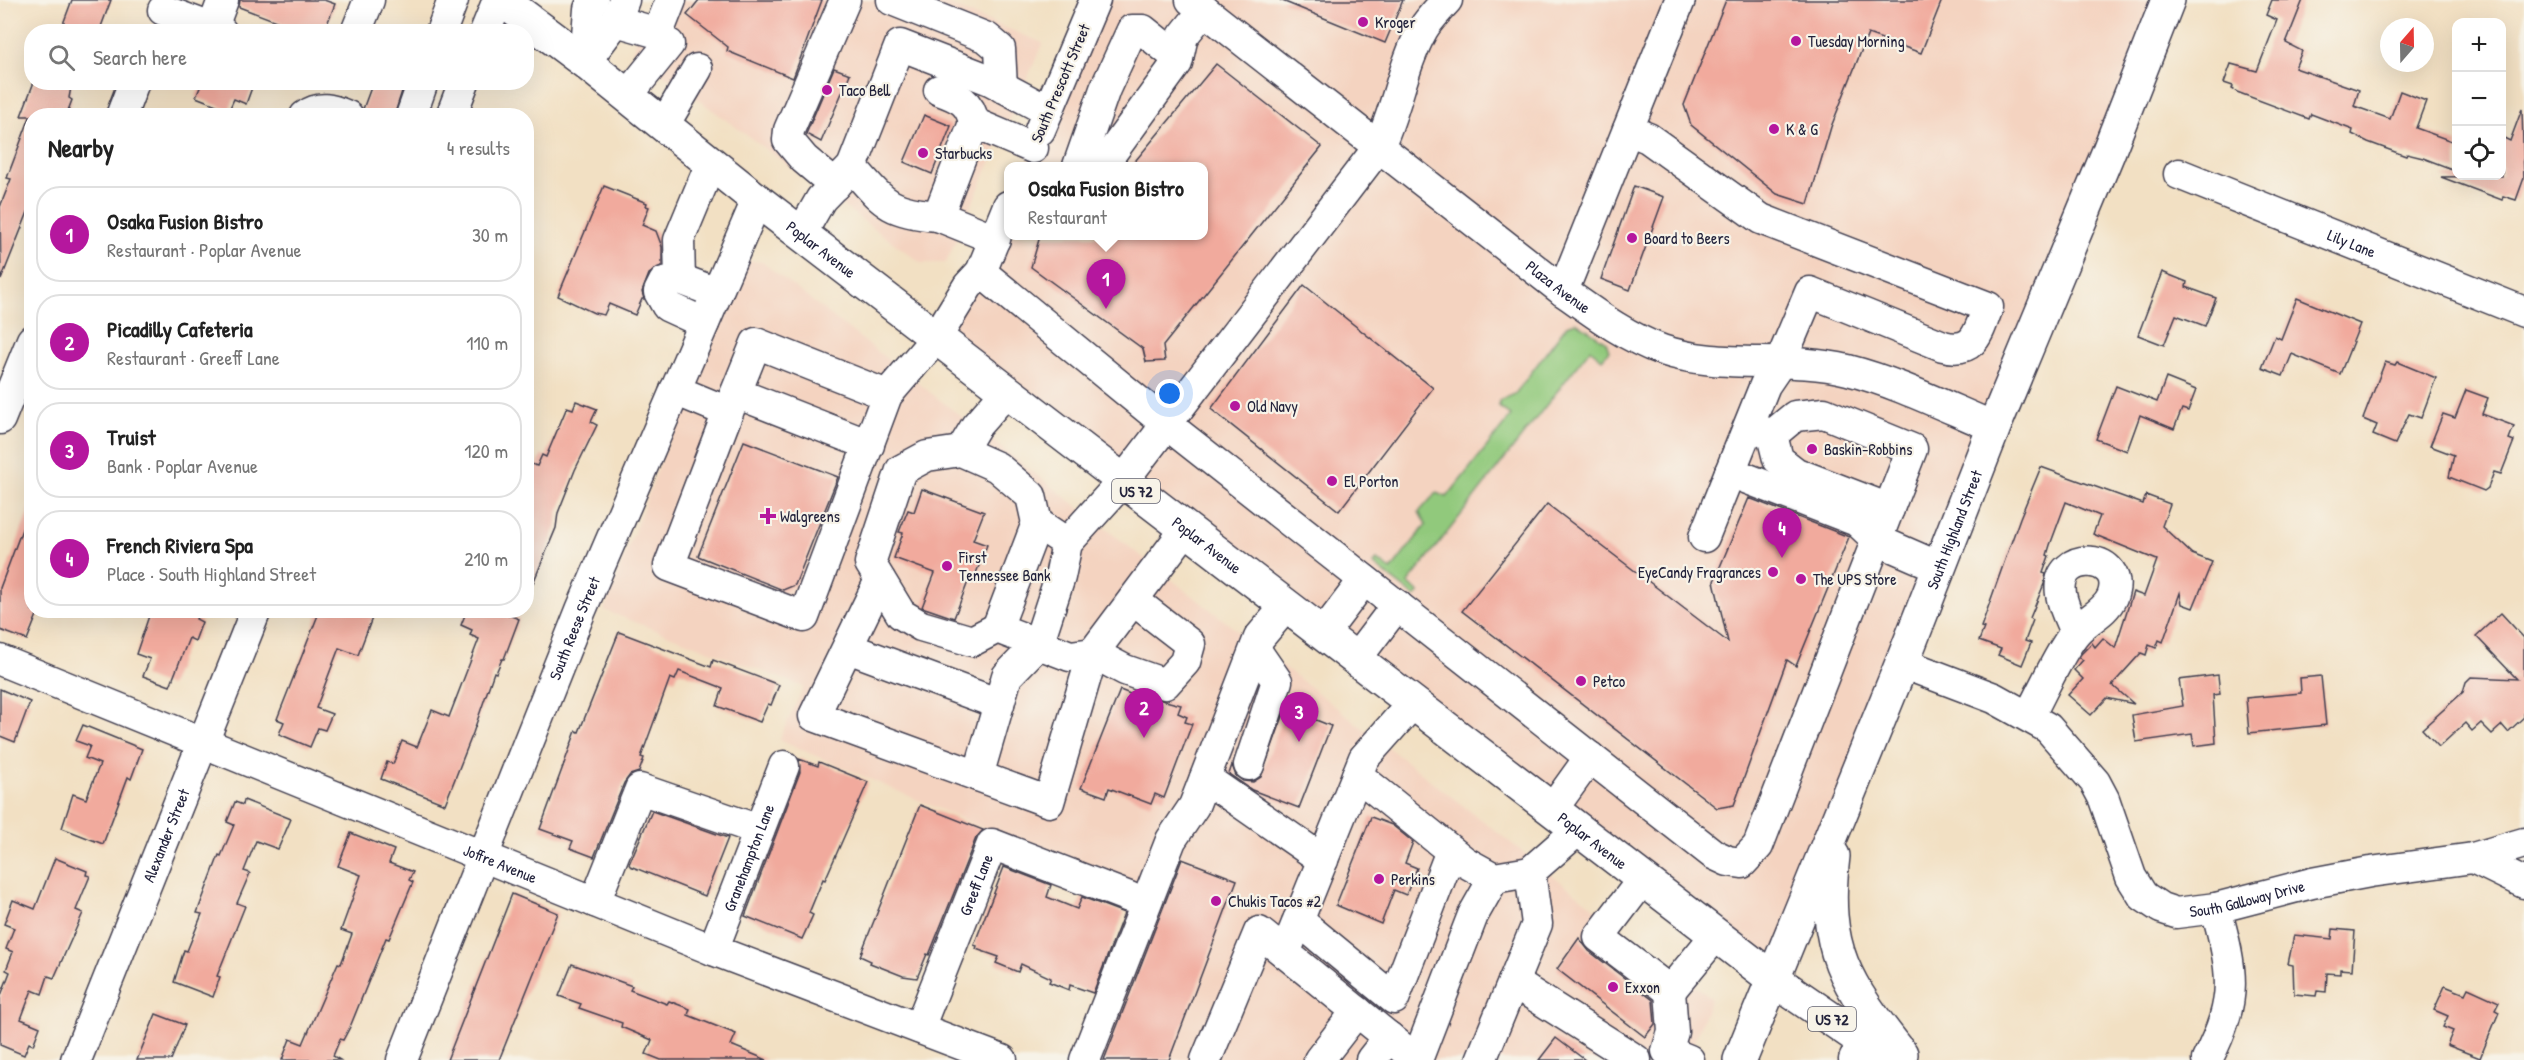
<!DOCTYPE html>
<html lang="en">
<head>
<meta charset="utf-8">
<style>
  :root { --surface:#fff; --page:#f2f2f2; --text:#222; --muted:#767676; --line:#e0e0e0; --accent:#b5179e }
  body { margin:0; font-family:"Patrick Hand",sans-serif; background:var(--page); color:var(--text) }
  .controls { position:absolute; right:18px; top:18px; display:grid; overflow:hidden; border-radius:12px; box-shadow:0 6px 24px #0002 }
  .controls button { width:54px; height:54px; display:grid; place-items:center; padding:0; border:0; border-bottom:2px solid var(--line); background:var(--surface); color:var(--text); font:30px sans-serif }
  .compass { position:absolute; left:2380px; top:18px; width:54px; height:54px; border-radius:50%; background:var(--surface); box-shadow:0 6px 24px #0002; rotate:20deg }
  .you { position:absolute; left:1170px; top:394px; width:21px; height:21px; margin:-15px; border:4px solid #fff; border-radius:50%; background:#1a73e8; box-shadow:0 0 0 9px #1a73e833 }
  .badge { display:grid; place-items:center; width:39px; height:39px; border-radius:50%; background:var(--accent); color:#fff; font-size:20px; font-weight:700 }
  .pin { position:absolute; translate:-50% -50px; filter:drop-shadow(0 2px 3px #0008) }
  .pin::after { content:''; position:absolute; top:32px; width:21px; height:18px; background:inherit; clip-path:polygon(0 0,100% 0,50% 100%) }
  .popup { position:absolute; left:1004px; top:162px; width:204px; height:78px; box-sizing:border-box; display:grid; place-content:center; border-radius:12px; background:var(--surface); filter:drop-shadow(0 2px 4px #0005); font-size:20px; white-space:nowrap; color:var(--muted) }
  .popup b { font-size:22px; color:var(--text) }
  .popup::after { content:''; position:absolute; left:50%; top:100%; margin-left:-12px; border:12px solid transparent; border-top-color:var(--surface) }
  .list { margin:0; padding:0; list-style:none }
  h2 { display:flex; justify-content:space-between; align-items:center; height:78px; margin:0; padding:0 24px; font-size:26px }
  h2 small { font-size:20px; font-weight:400; color:var(--muted) }
  .list li { display:grid; grid-template-columns:39px 1fr auto; gap:18px; align-items:center; box-sizing:border-box; height:96px; margin:0 12px 12px; padding:0 12px; border:2px solid var(--line); border-radius:24px }
  .list b { display:block; font-size:22px; white-space:nowrap }
  .list p { margin:0; font-size:20px; white-space:nowrap; color:var(--muted) }
  .list em { font-size:20px; font-style:normal; color:var(--muted) }
  .icon { flex:none; width:33px; height:33px; fill:none; stroke:currentColor; stroke-width:2; stroke-linecap:round; stroke-linejoin:round }
  .map { position:relative; flex:none; width:2524px; height:1060px; overflow:hidden }
  .search { position:absolute; background:var(--surface); box-shadow:0 6px 24px #0002; left:24px; top:24px; width:510px; height:66px; display:flex; align-items:center; gap:15px; box-sizing:border-box; padding:0 21px; border-radius:24px; color:var(--muted); font-size:22px }
  .panel { position:absolute; background:var(--surface); box-shadow:0 6px 24px #0002; left:24px; top:108px; width:510px; height:510px; border-radius:24px }
  .map>svg:first-child { display:block }
</style>
</head>
<body>
<div class="map">
<svg width="2524" height="1060" viewBox="0 0 2524 1060">
  <rect width="100%" height="100%" fill="#f7f3e8"/>
  <filter id="ink" filterUnits="userSpaceOnUse"><feTurbulence type="fractalNoise" baseFrequency=".0167" numOctaves="2"/><feDisplacementMap in="SourceGraphic" scale="12" xChannelSelector="R" yChannelSelector="G"/><feConvolveMatrix kernelMatrix="1 2 1 2 8 2 1 2 1" color-interpolation-filters="sRGB"/></filter>
  <filter id="wash" filterUnits="userSpaceOnUse"><feTurbulence type="fractalNoise" baseFrequency=".008" numOctaves="4" result="noise"/><feDisplacementMap in="SourceGraphic" scale="24" xChannelSelector="R" yChannelSelector="G"/><feGaussianBlur stdDeviation="1.35" result="paint"/><feColorMatrix in="noise" values="0 0 0 0 0 0 0 0 0 0 0 0 0 0 0 0 0 1.4 0 .05"/><feComposite in="paint" operator="in"/></filter>
  <g filter="url(#wash)">
    <rect width="100%" height="100%" fill="#f2e0c3"/>
    <!-- built -->
    <g fill="#f4d3c0">
      <polygon points="653,0 937,0 1043,43 946,263 921,263 632,51"/>
      <polygon points="1095,0 2168,0 1773,979 936,338 1008,236 1204,236 1204,166 1025,166"/>
      <polygon points="749,261 762,262 1711,998 1687,1060 1082,1060 1139,895 779,740 804,687 604,610 680,412 739,270"/>
    </g>
    <!-- green -->
    <polygon fill="#91c97c" stroke="#5a765c" stroke-width="1.5" points="1576,322 1606,342 1609,351 1602,359 1590,349 1408,583 1419,593 1415,597 1373,564 1377,560 1391,570 1426,525 1419,512 1436,493 1447,497 1511,416 1499,407 1499,401 1515,394 1567,325"/>
    <g id="blocks">
      <!-- building -->
      <g fill="#f1aa9d">
        <polygon points="72,0 111,0 99,32 60,32"/>
        <polygon points="240,0 324,0 335,4 324,32 305,32 239,7"/>
        <polygon points="699,0 822,0 793,78 727,51 728,47 687,15"/>
        <polygon points="1280,0 1403,0 1385,43"/>
        <polygon points="1726,0 1942,0 1921,53 1868,34 1831,127 1808,204 1777,194 1691,125 1684,105"/>
        <polygon points="2272,0 2303,0 2286,43 2302,51 2295,68 2359,90 2354,106 2390,119 2400,91 2426,101 2416,128 2457,143 2457,171 2423,158 2407,154 2406,156 2368,142 2352,134 2353,130 2311,114 2309,119 2237,92 2232,89 2233,86 2224,83 2231,64 2257,71 2277,20 2266,15"/>
        <polygon points="1216,64 1322,147 1163,346 1165,361 1146,362 1143,349 1031,267 1040,236 1203,236 1203,166 1131,166"/>
        <polygon points="834,68 850,74 821,142 806,134"/>
        <polygon points="34,82 72,82 69,98 72,100 66,116 21,116"/>
        <polygon points="196,82 254,82 246,104 234,99 229,110 196,97 201,85"/>
        <polygon points="373,82 405,82 394,116 365,116 363,109"/>
        <polygon points="2522,109 2524,178 2516,200 2503,196 2502,200 2441,177 2502,176 2502,137 2510,141"/>
        <polygon points="924,115 951,126 932,174 904,162"/>
        <polygon points="30,117 32,214 28,212 1,280 0,207 11,179 7,178"/>
        <polygon points="604,186 647,203 646,206 649,207 642,225 656,231 662,247 662,265 649,274 642,292 644,299 642,299 635,315 609,304 604,315 594,313 558,296"/>
        <polygon points="1634,186 1664,197 1630,290 1601,279"/>
        <polygon points="2162,272 2187,282 2186,287 2216,298 2205,326 2176,315 2164,345 2138,335"/>
        <polygon points="1304,285 1433,388 1339,511 1211,409"/>
        <polygon points="2297,298 2360,324 2340,374 2292,354 2283,376 2262,368 2275,336 2281,339"/>
        <polygon points="2385,362 2395,365 2397,362 2436,378 2421,418 2409,414 2395,444 2373,435 2377,425 2363,419"/>
        <polygon points="2166,378 2196,390 2188,411 2182,409 2174,429 2140,415 2127,451 2096,439 2116,386 2157,402"/>
        <polygon points="2466,390 2488,398 2482,414 2514,426 2509,439 2514,441 2501,474 2494,472 2488,488 2484,491 2449,477 2454,455 2430,446 2443,414 2455,418"/>
        <polygon points="576,401 597,409 591,422 597,425 575,470 558,513 556,528 526,600 526,462 537,466 542,455 546,457 567,407 573,409"/>
        <polygon points="744,441 838,477 795,585 783,590 698,556"/>
        <polygon points="2041,467 2143,504 2146,495 2170,504 2162,526 2192,554 2212,562 2193,608 2182,604 2180,593 2163,642 2159,640 2156,648 2149,645 2146,655 2141,653 2112,685 2134,704 2107,698 2091,715 2068,695 2083,679 2074,670 2083,660 2079,657 2081,654 2092,643 2095,647 2103,638 2115,648 2133,592 2144,596 2157,560 2093,534 2100,516 2066,502 2050,545 2047,555 2049,556 2043,573 2046,574 2044,584 2030,618 2033,620 2025,641 2031,643 2022,665 1998,655 2001,649 1979,641 1984,628 1981,627 2020,518"/>
        <polygon points="922,489 984,512 973,540 987,545 975,576 971,574 954,618 922,607 935,573 894,558 903,533 899,532 908,510 914,512"/>
        <polygon points="1749,498 1849,537 1796,666 1787,660 1734,805 1717,808 1462,611 1547,504 1728,642 1714,581"/>
        <polygon points="30,508 32,610 39,610 27,640 0,630 0,588"/>
        <polygon points="151,610 200,610 196,619 202,622 195,641 189,638 170,686 143,676 150,659 136,654"/>
        <polygon points="320,610 375,610 358,655 339,648 316,708 332,714 325,730 318,728 310,747 279,734 284,722 277,719"/>
        <polygon points="467,610 496,610 519,619 504,659 502,659 496,673 494,672 473,733 445,804 381,779 387,762 393,764 402,741 417,747 432,710 449,717 479,639 470,635 472,630 461,625"/>
        <polygon points="2501,613 2524,638 2524,717 2508,732 2502,725 2492,734 2481,723 2472,731 2465,723 2439,747 2422,729 2463,692 2466,682 2471,677 2517,679 2476,636"/>
        <polygon points="619,632 711,667 713,660 779,685 771,705 768,704 760,722 717,706 723,688 679,671 675,680 670,678 641,757 644,758 639,772 630,775 624,783 594,857 570,848 573,841 540,829 576,731 579,732"/>
        <polygon points="2218,675 2220,694 2213,695 2216,743 2194,746 2192,734 2136,742 2132,715 2183,706 2179,680"/>
        <polygon points="2321,676 2326,725 2249,733 2246,698 2301,693 2300,678"/>
        <polygon points="0,689 30,702 15,742 0,736"/>
        <polygon points="1120,690 1145,700 1146,696 1181,705 1178,713 1187,717 1185,722 1192,724 1164,798 1155,794 1151,804 1109,788 1106,797 1081,788"/>
        <polygon points="1286,708 1331,726 1299,808 1252,790 1229,774 1232,765 1236,776 1243,781 1253,782 1261,777"/>
        <polygon points="83,725 142,749 131,779 128,777 103,844 62,828 73,794 86,799 100,764 85,758 90,746 76,741"/>
        <polygon points="799,759 818,766 819,762 868,782 825,880 823,879 809,913 813,915 802,939 745,916 800,772"/>
        <polygon points="244,800 291,819 278,849 256,841 244,871 250,873 237,903 245,906 217,976 220,977 213,997 174,982 184,950 187,951 202,914 197,913 219,855 221,856 234,825 227,822 235,802 243,805"/>
        <polygon points="920,805 983,830 976,838 929,955 927,954 917,978 903,976 870,963 871,961 860,956"/>
        <polygon points="652,811 728,838 705,896 630,866 629,864"/>
        <polygon points="1371,817 1392,825 1413,842 1405,863 1417,868 1406,895 1394,890 1381,924 1336,905"/>
        <polygon points="351,833 394,850 389,863 413,872 409,880 413,882 389,939 386,938 350,1027 343,1040 340,1039 333,1056 340,1060 282,1060 290,1039 303,1044 338,963 341,964 352,934 341,930 361,875 338,866"/>
        <polygon points="55,858 87,871 86,875 90,876 76,910 83,913 54,978 48,976 42,994 32,990 21,1019 40,1027 33,1045 29,1043 24,1055 0,1045 0,998 10,972 6,970 13,952 6,949 14,928 4,924 13,900 35,909"/>
        <polygon points="1182,859 1237,880 1169,1060 1104,1060"/>
        <polygon points="1004,867 1051,885 1047,897 1077,909 1082,897 1124,913 1093,993 1070,985 1069,990 1049,982 1051,978 1021,964 1018,972 996,963 999,957 976,949 977,946 974,945"/>
        <polygon points="512,894 558,913 499,1060 447,1060"/>
        <polygon points="2333,929 2355,931 2352,970 2340,969 2340,974 2327,973 2326,992 2317,991 2316,996 2294,994 2293,965 2288,964 2294,935 2332,939"/>
        <polygon points="1579,938 1589,951 1653,1000 1655,1024 1645,1037 1557,969"/>
        <polygon points="572,964 632,986 630,990 667,1004 669,1001 690,1009 688,1015 736,1034 731,1045 767,1060 661,1060 646,1054 652,1040 621,1027 622,1023 579,1008 581,1004 559,996"/>
        <polygon points="2445,986 2465,994 2468,988 2499,1002 2495,1010 2499,1012 2480,1058 2447,1045 2453,1031 2443,1027 2448,1016 2434,1010"/>
        <polygon points="156,1014 185,1025 171,1060 137,1060"/>
        <polygon points="1556,1038 1585,1060 1539,1060"/>
      </g>
    </g>
  </g>
  <g filter="url(#ink)">
    <use href="#blocks" fill-opacity="0" stroke="#413e4f" stroke-width="1.5"/>
    <g fill="none" stroke-linecap="round" stroke-linejoin="round">
      <!-- minor casing -->
      <g stroke="#413e4f" stroke-width="33">
        <g id="minor">
          <polyline points="892,0 987,38 1000,49 1002,87"/>
          <path id="s1" d="M1191,0L1563,291C1594,313 1626,337 1662,350C1721,370 1788,355 1848,370C1898,383 1946,407 1994,427"/>
          <polyline points="163,10 222,32"/>
          <polyline points="616,21 658,33 671,0"/>
          <polyline points="213,27 223,0"/>
          <polyline points="356,32 369,0"/>
          <polyline points="441,32 453,0"/>
          <polyline points="485,32 498,0"/>
          <polyline points="585,62 616,21 624,0"/>
          <polyline points="585,62 589,9 593,0"/>
          <path d="M939,90C958,97 970,101 974,123"/>
          <polyline points="627,96 669,44"/>
          <polyline points="121,116 134,82"/>
          <path d="M305,116C320,105 331,109 348,116"/>
          <polyline points="411,116 423,82"/>
          <polyline points="451,116 464,82"/>
          <polyline points="664,125 697,69"/>
          <polyline points="1040,130 1095,0"/>
          <path d="M1628,130L1648,138L1761,219L1988,307C1978,333 1975,354 1943,346L1810,292L1780,363L1765,385L1730,472L1857,521L1877,540L1939,567"/>
          <polyline points="1078,166 1105,89 1132,30 1143,30 1178,58"/>
          <polyline points="1102,166 1177,63 1183,36 1204,10"/>
          <path d="M852,167C884,203 888,212 938,216"/>
          <path id="s2" d="M2179,174L2524,312"/>
          <polyline points="835,185 804,159 788,140 789,130 845,0"/>
          <polyline points="801,234 821,199 852,167 900,45 990,80 1048,111"/>
          <polyline points="995,239 938,216 974,123 1033,148"/>
          <polyline points="981,272 1165,423 1713,854 1728,861 1742,863 1758,846 1912,449 1824,413 1795,416 1772,435 1749,426"/>
          <polyline points="680,279 679,240 711,163"/>
          <polyline points="1563,291 1680,0"/>
          <polyline points="704,323 667,306 659,292 664,282 680,279 717,293"/>
          <polyline points="675,390 728,412 669,566 804,617 887,395 936,338 968,286 981,272 1008,206"/>
          <polyline points="736,393 869,445"/>
          <polyline points="728,412 756,343 887,395"/>
          <polyline points="0,419 32,340"/>
          <polyline points="1772,435 1778,459 1796,473 1889,509"/>
          <polyline points="961,451 976,426 1006,392"/>
          <polyline points="1704,537 1730,472"/>
          <polyline points="1067,543 1037,523 1031,496 997,467 961,451 927,456 901,470 870,563 901,614 921,626 972,641 997,628 1070,656 1093,653 1125,670 1165,684 1185,662 1190,644 1133,600"/>
          <polyline points="880,580 814,716 1049,802 1093,653 1186,529"/>
          <polyline points="997,628 1037,523"/>
          <polyline points="1323,634 1364,580"/>
          <polyline points="848,648 999,704"/>
          <polyline points="1356,659 1397,605"/>
          <path id="s3" d="M0,660L713,950L1002,1060"/>
          <path id="s4" d="M1902,663L1994,698L2048,728L2095,782L2104,799L2131,877L2143,896L2161,908L2176,913L2216,908L2312,883L2370,872L2473,858L2524,883"/>
          <path d="M2029,716C2041,694 2061,649 2076,632C2087,619 2105,613 2112,597C2129,554 2054,547 2061,594C2063,607 2070,620 2075,632"/>
          <polyline points="1249,765 1277,681 1255,649"/>
          <polyline points="1357,775 1465,862 1494,878 1530,872 1578,830"/>
          <path d="M978,776L1007,676L1038,644L1060,577L1067,543L1123,481L1378,148C1397,110 1402,66 1423,29C1429,19 1439,9 1447,0"/>
          <polyline points="1205,778 1323,860"/>
          <polyline points="1552,810 1590,757"/>
          <polyline points="2473,858 2524,843"/>
          <polyline points="1643,879 1599,937 1670,991 1716,935"/>
          <polyline points="595,902 640,789 759,830"/>
          <polyline points="1298,920 1394,999 1451,851"/>
          <path id="s5" d="M713,950L784,766"/>
          <polyline points="1285,953 1364,758 1413,703"/>
          <polyline points="1513,982 1636,1060"/>
          <polyline points="1670,991 1673,1032 1667,1051 1689,1060"/>
          <path id="s6" d="M919,1028L992,844L1129,897"/>
          <path id="s7" d="M76,1060L256,610"/>
          <path id="s8" d="M402,1060L581,610L757,200"/>
          <polyline points="1085,1060 1171,840 1194,806 1259,638 1286,606"/>
          <polyline points="1206,1060 1259,932 1417,1060"/>
          <polyline points="1319,1060 1357,1011"/>
          <polyline points="1371,1060 1389,1037"/>
          <polyline points="1417,1060 1473,915 1494,878"/>
          <polyline points="1481,1060 1537,924 1530,872"/>
          <polyline points="1854,1060 1863,1041"/>
          <path d="M2207,1060C2239,997 2233,973 2216,908"/>
        </g>
      </g>
      <!-- major casing -->
      <g stroke="#413e4f" stroke-width="36">
        <g id="major">
          <path id="s9" d="M502,0L585,62L757,200L1716,935L1773,979L1891,1060"/>
          <path d="M1833,856C1822,950 1845,983 1901,1054"/>
          <path id="s10" d="M1740,1060L1902,663L1994,427L2108,153L2168,0"/>
        </g>
      </g>
      <!-- minor -->
      <use href="#minor" stroke="#fff" stroke-width="30"/>
      <!-- major -->
      <use href="#major" stroke="#fff" stroke-width="33"/>
    </g>
  </g>
  <!-- markers -->
  <g fill="#b5179e" stroke="#f7f3e8" stroke-width="2">
    <circle cx="1363" cy="22" r="6"/>
    <circle cx="1796" cy="41" r="6"/>
    <circle cx="827" cy="90" r="6"/>
    <circle cx="1774" cy="129" r="6"/>
    <circle cx="923" cy="153" r="6"/>
    <circle cx="1632" cy="238" r="6"/>
    <circle cx="1235" cy="406" r="6"/>
    <circle cx="1812" cy="449" r="6"/>
    <circle cx="1332" cy="481" r="6"/>
    <path d="M765 507h6v6h6v6h-6v6h-6v-6h-6v-6h6z"/>
    <circle cx="947" cy="566" r="6"/>
    <circle cx="1773" cy="572" r="6"/>
    <circle cx="1801" cy="579" r="6"/>
    <circle cx="1581" cy="681" r="6"/>
    <circle cx="1379" cy="879" r="6"/>
    <circle cx="1216" cy="901" r="6"/>
    <circle cx="1613" cy="987" r="6"/>
  </g>
  <g text-anchor="middle" dominant-baseline="central" stroke-width="4.5" stroke-linejoin="round" paint-order="stroke">
    <!-- shield labels -->
    <g fill="#f7f3e8" stroke="#62616f" stroke-width="1.5">
      <rect x="1112" y="479" width="48" height="24" rx="4.5"/>
      <rect x="1808" y="1007" width="48" height="24" rx="4.5"/>
    </g>
    <g font-size="15" font-weight="bold" fill="#22223b">
      <text x="1136" y="491">US 72</text>
      <text x="1832" y="1019">US 72</text>
    </g>
    <!-- poi labels -->
    <g font-size="16" fill="#22223b" stroke="#f7f3e8" text-anchor="start">
      <text x="1375" y="22">Kroger</text>
      <text x="1808" y="41">Tuesday Morning</text>
      <text x="839" y="90">Taco Bell</text>
      <text x="1786" y="129">K &amp; G</text>
      <text x="935" y="153">Starbucks</text>
      <text x="1644" y="238">Board to Beers</text>
      <text x="1247" y="406">Old Navy</text>
      <text x="1824" y="449">Baskin-Robbins</text>
      <text x="1344" y="481">El Porton</text>
      <text x="780" y="516">Walgreens</text>
      <text x="959" y="557">First<tspan x="959" dy="18">Tennessee Bank</tspan></text>
      <text x="1761" y="572" text-anchor="end">EyeCandy Fragrances</text>
      <text x="1813" y="579">The UPS Store</text>
      <text x="1593" y="681">Petco</text>
      <text x="1391" y="879">Perkins</text>
      <text x="1228" y="901">Chukis Tacos #2</text>
      <text x="1625" y="987">Exxon</text>
    </g>
    <!-- street labels -->
    <g font-size="16" fill="#22223b" stroke="#f7f3e8">
      <text transform="translate(1060 83) rotate(-67)">South Prescott Street</text>
      <text stroke="none"><textPath href="#s2" startOffset="186">Lily Lane</textPath></text>
      <text stroke="none"><textPath href="#s9" startOffset="405">Poplar Avenue</textPath></text>
      <text stroke="none"><textPath href="#s1" startOffset="466">Plaza Avenue</textPath></text>
      <text stroke="none"><textPath href="#s10" startOffset="572">South Highland Street</textPath></text>
      <text stroke="none"><textPath href="#s9" startOffset="891">Poplar Avenue</textPath></text>
      <text stroke="none"><textPath href="#s8" startOffset="465">South Reese Street</textPath></text>
      <text stroke="none"><textPath href="#s7" startOffset="242">Alexander Street</textPath></text>
      <text stroke="none"><textPath href="#s9" startOffset="1377">Poplar Avenue</textPath></text>
      <text stroke="none"><textPath href="#s5" startOffset="99">Granehampton Lane</textPath></text>
      <text stroke="none"><textPath href="#s3" startOffset="540">Joffre Avenue</textPath></text>
      <text stroke="none"><textPath href="#s6" startOffset="154">Greeff Lane</textPath></text>
      <text stroke="none"><textPath href="#s4" startOffset="466">South Galloway Drive</textPath></text>
    </g>
  </g>
</svg>
<div class="controls">
<button>+</button>
<button>−</button>
<button><svg class="icon" aria-label="locate" viewBox="0 0 24 24"><circle cx="12" cy="12" r="6"/><path d="M12 2v4M12 18v4M2 12h4M18 12h4"/></svg></button>
</div>
<svg class="compass" viewBox="-18 -18 36 36"><path d="M0-13l5 13h-10z" fill="#e53935"/><path d="M0 13l5-13h-10z" fill="#767676"/></svg>
<div class="you"></div>
<div class="pin badge" style="left:1106px;top:309px">1</div>
<div class="popup"><b>Osaka Fusion Bistro</b>Restaurant</div>
<div class="pin badge" style="left:1144px;top:738px">2</div>
<div class="pin badge" style="left:1299px;top:742px">3</div>
<div class="pin badge" style="left:1782px;top:558px">4</div>
<div class="search"><svg class="icon" aria-label="search" viewBox="0 0 24 24"><circle cx="10" cy="10" r="6"/><path d="M15 15l6 6"/></svg>Search here</div>
<section class="panel">
<h2>Nearby<small>4 results</small></h2>
<ul class="list">
<li><span class="badge">1</span><div><b>Osaka Fusion Bistro</b><p>Restaurant · Poplar Avenue</p></div><em>30 m</em></li>
<li><span class="badge">2</span><div><b>Picadilly Cafeteria</b><p>Restaurant · Greeff Lane</p></div><em>110 m</em></li>
<li><span class="badge">3</span><div><b>Truist</b><p>Bank · Poplar Avenue</p></div><em>120 m</em></li>
<li><span class="badge">4</span><div><b>French Riviera Spa</b><p>Place · South Highland Street</p></div><em>210 m</em></li>
</ul>
</section>
</div>
</body>
</html>
